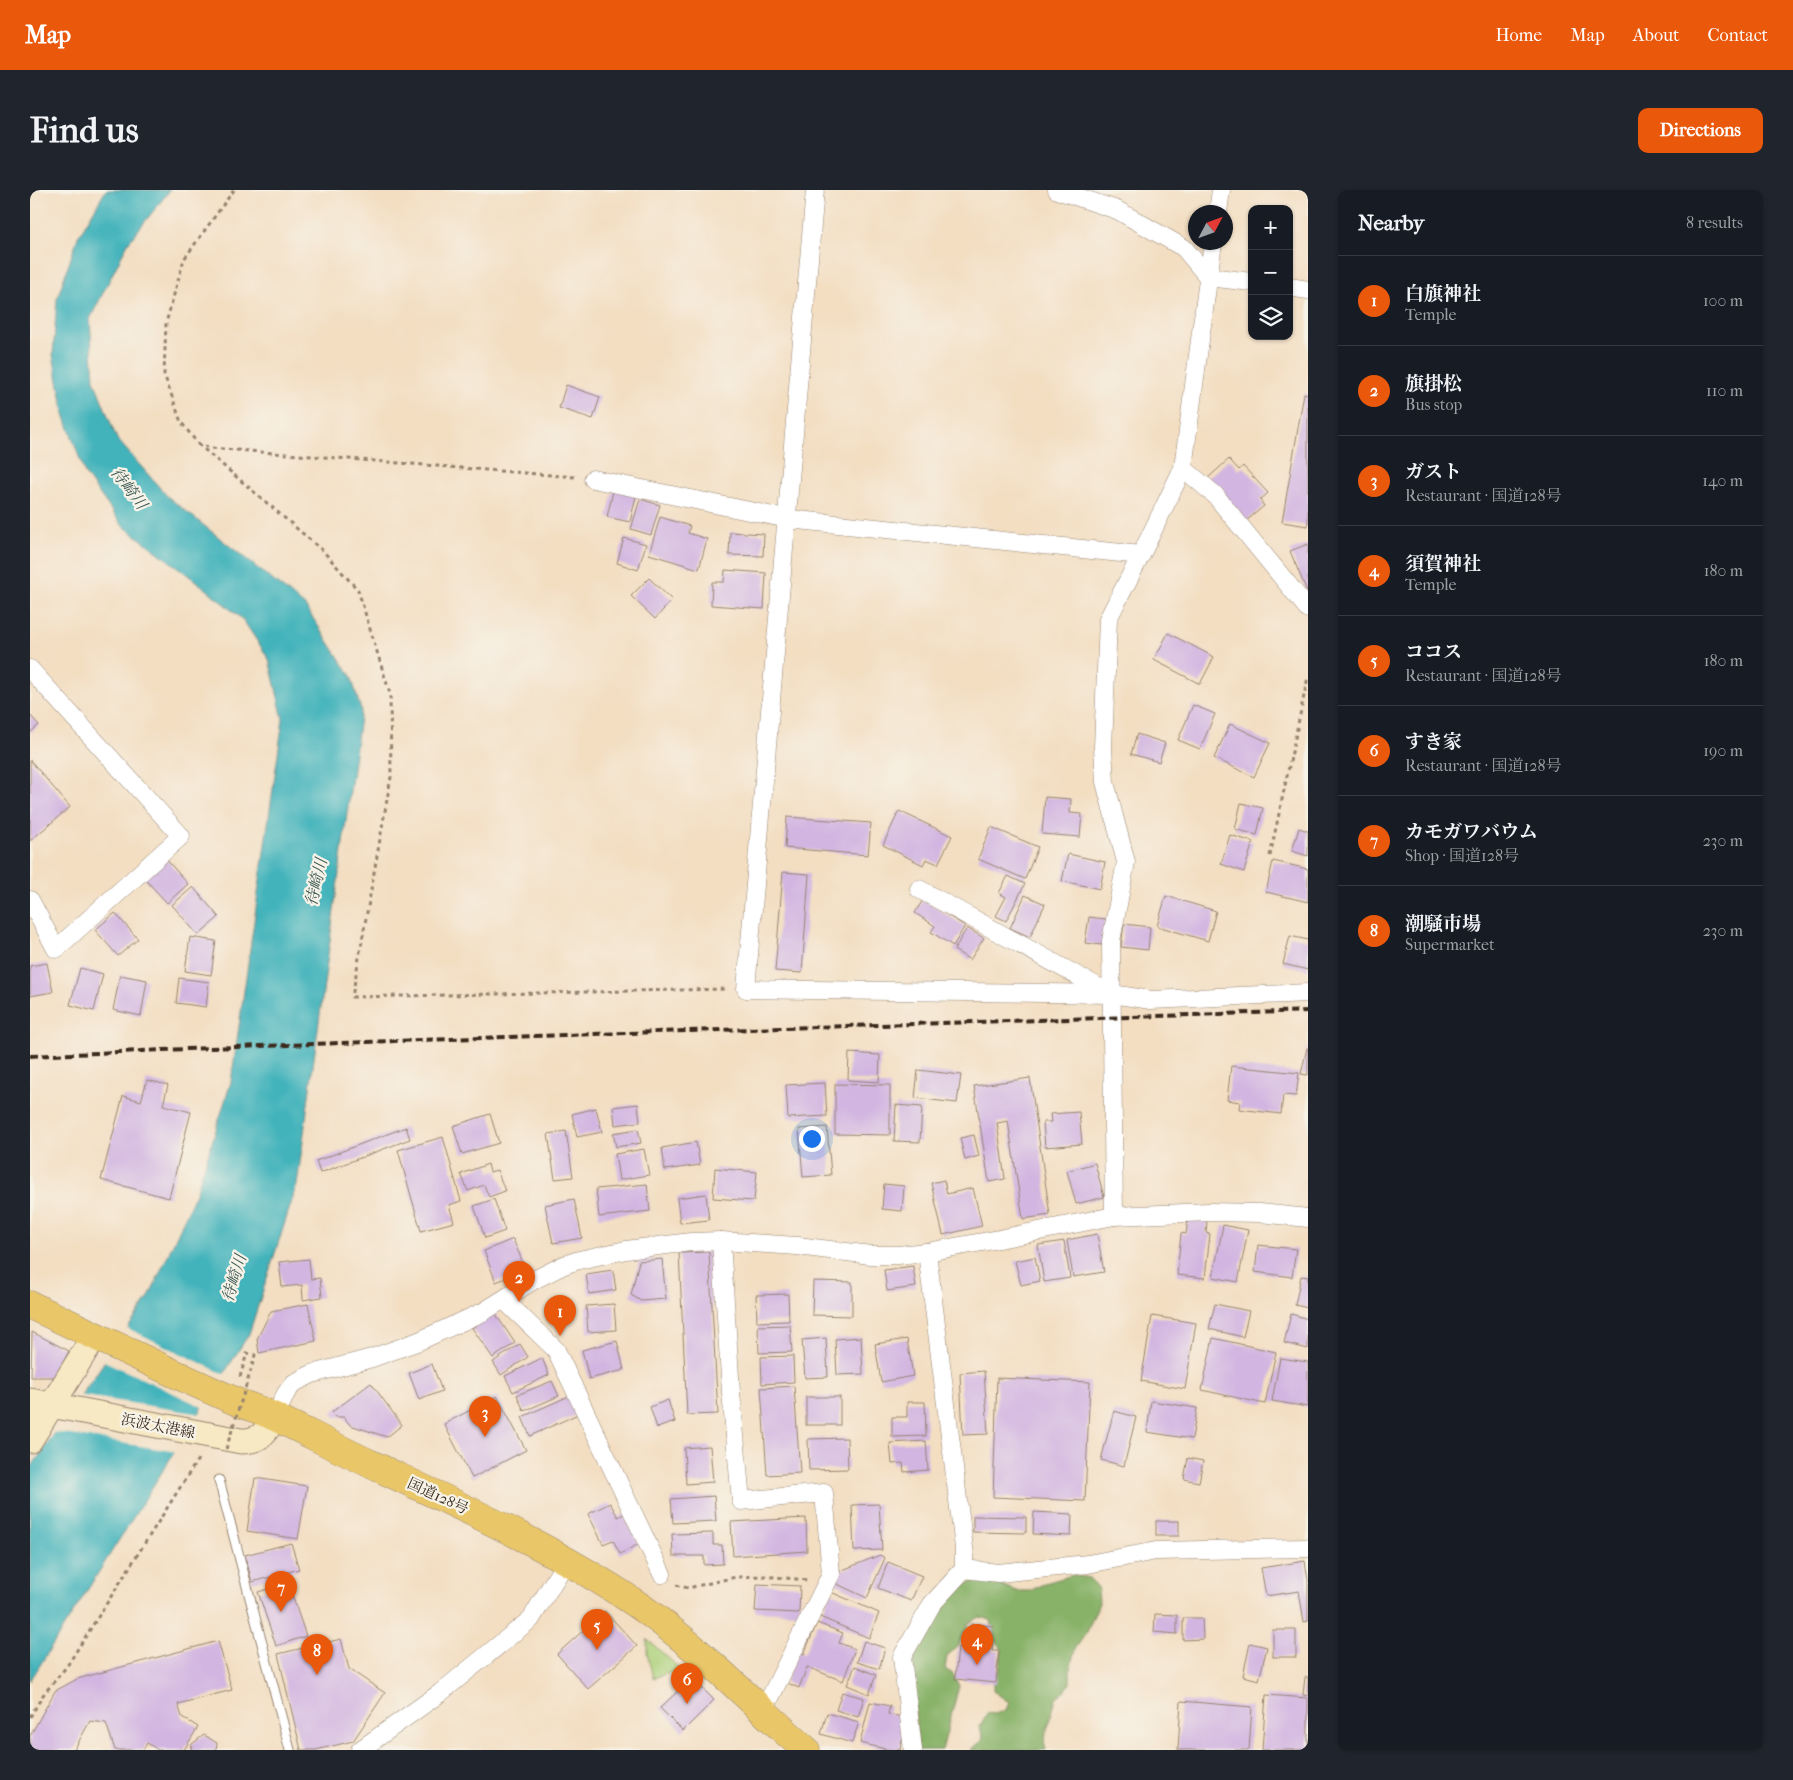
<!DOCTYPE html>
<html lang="en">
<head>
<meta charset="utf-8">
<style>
  :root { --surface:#171b24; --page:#20242c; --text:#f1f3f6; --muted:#9ea1a6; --line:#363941; --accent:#ea580c }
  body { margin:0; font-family:"IM FELL French Canon","Noto Serif JP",serif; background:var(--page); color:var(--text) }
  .controls { position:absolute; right:15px; top:15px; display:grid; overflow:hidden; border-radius:10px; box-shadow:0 1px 4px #0004 }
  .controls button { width:45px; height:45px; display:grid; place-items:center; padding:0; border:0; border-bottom:1px solid var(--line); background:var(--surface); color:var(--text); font:25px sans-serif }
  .compass { position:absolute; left:1158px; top:15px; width:45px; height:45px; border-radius:50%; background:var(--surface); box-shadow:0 1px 4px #0004; rotate:49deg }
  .you { position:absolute; left:781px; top:948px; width:18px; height:18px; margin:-12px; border:4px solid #fff; border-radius:50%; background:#1a73e8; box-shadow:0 0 0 8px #1a73e833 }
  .badge { display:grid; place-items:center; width:32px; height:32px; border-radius:50%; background:var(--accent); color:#fff; font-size:16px; font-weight:700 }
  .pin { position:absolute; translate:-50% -41px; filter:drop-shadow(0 1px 2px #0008) }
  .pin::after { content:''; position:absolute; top:26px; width:18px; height:15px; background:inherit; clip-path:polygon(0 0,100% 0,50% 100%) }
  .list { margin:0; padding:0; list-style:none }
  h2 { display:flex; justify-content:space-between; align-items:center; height:65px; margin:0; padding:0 20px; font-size:21px }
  h2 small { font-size:16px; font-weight:400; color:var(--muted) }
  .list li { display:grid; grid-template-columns:32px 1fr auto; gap:15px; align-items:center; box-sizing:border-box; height:90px; padding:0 20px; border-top:1px solid var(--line) }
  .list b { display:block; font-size:19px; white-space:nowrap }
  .list p { margin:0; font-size:16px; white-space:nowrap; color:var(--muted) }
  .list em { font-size:16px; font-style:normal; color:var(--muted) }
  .icon { flex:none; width:28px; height:28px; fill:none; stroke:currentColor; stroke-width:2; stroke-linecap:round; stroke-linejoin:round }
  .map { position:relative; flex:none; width:1278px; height:1560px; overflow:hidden; border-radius:10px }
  header { display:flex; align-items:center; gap:30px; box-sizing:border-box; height:70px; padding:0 25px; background:var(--accent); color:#fff }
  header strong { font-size:24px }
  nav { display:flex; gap:28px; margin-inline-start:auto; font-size:18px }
  .intro { display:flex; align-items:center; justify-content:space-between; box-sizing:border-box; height:120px; padding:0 30px }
  h1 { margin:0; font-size:35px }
  .button { padding:12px 22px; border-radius:10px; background:var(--accent); color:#fff; font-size:18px; font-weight:700 }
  main { display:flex; gap:30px; padding:0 30px }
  aside { flex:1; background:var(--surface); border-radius:10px; box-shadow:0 1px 4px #0004 }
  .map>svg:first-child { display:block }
</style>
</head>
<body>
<header>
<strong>Map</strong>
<nav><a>Home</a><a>Map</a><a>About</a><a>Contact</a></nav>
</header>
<div class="intro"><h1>Find us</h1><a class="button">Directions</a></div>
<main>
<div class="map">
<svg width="1278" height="1560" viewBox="0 0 1278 1560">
  <rect width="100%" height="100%" fill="#f7f3e8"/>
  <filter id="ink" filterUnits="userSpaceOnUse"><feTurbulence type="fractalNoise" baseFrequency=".02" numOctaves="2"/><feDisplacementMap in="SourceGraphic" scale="10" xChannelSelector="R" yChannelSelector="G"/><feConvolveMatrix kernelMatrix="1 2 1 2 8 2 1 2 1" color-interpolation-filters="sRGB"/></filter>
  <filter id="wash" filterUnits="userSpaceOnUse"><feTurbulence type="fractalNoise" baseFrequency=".0096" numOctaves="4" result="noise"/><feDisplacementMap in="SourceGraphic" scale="20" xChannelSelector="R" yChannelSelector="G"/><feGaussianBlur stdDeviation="1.12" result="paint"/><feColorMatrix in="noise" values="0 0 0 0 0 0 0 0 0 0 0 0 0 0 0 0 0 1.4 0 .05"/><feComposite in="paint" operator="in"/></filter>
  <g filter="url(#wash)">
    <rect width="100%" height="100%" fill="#f3dec2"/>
    <!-- green -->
    <polygon fill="#acd079" stroke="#747d4c" points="617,1449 647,1476 650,1479 646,1481 623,1488 617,1463"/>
    <!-- forest -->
    <polygon fill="#89b269" stroke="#626e44" points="1043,1385 1059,1388 1068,1397 1069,1413 1057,1442 1045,1459 1040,1478 1040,1495 1026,1509 1014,1551 1016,1560 940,1560 953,1550 950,1536 957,1523 965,1524 976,1520 979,1512 963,1501 963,1492 969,1480 972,1460 964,1449 961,1430 950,1427 939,1433 928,1456 917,1466 915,1479 923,1484 929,1496 912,1560 888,1560 882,1481 885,1457 904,1419 928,1399 945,1390 963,1389 969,1394 986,1401 1000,1401 1015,1393"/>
    <!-- water -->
    <polygon fill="#43b3bb" stroke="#3f6e6c" points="76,0 140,0 98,53 60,129 64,190 87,249 137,306 275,416 321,486 331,520 267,995 219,1144 0,1491 0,1279 118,1109 166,1003 201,892 253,529 239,469 213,430 175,398 92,335 55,284 35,227 23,165 27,109 48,47"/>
    <!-- pier -->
    <g fill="#f3dec2">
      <polygon points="95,1137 196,1185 175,1218 72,1170"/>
      <polygon points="48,1205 171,1224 148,1262 22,1242"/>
    </g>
    <g id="blocks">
      <!-- building -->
      <g fill="#d2b6e1">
        <polygon points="536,195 570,207 563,229 529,218"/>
        <polygon points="1274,203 1278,204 1278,336 1252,332"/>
        <polygon points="1199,269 1209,280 1213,276 1238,303 1230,310 1234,316 1216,331 1178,288"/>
        <polygon points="584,297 607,302 600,332 577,327"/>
        <polygon points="610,309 630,315 621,345 601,339"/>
        <polygon points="630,327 660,336 658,343 677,349 669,379 619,364"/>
        <polygon points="700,342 734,344 733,366 699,365"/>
        <polygon points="594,348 616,354 608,380 587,373"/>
        <polygon points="1278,354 1278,404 1260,361"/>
        <polygon points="695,380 736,383 734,419 681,415 682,392 694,392"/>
        <polygon points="619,388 642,410 625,429 601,406"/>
        <polygon points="1138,443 1184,467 1170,494 1124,470"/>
        <polygon points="1163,515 1185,524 1170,559 1148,550"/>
        <polygon points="0,525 9,535 0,543"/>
        <polygon points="1200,534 1240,553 1224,587 1184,568"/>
        <polygon points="1107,544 1135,553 1129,572 1101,564"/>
        <polygon points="0,570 40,617 0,651"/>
        <polygon points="1015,607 1041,609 1040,623 1052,624 1050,647 1012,644"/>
        <polygon points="1211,613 1233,618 1227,645 1205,639"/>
        <polygon points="869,621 922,646 908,674 896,669 893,675 853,655"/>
        <polygon points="757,627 841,633 838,665 755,658"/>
        <polygon points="961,637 1008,657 995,689 948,669"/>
        <polygon points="1269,638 1278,641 1278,666 1262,661"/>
        <polygon points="1200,645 1223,652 1214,682 1191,674"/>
        <polygon points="1038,664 1075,672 1070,699 1032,691"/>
        <polygon points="136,669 158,694 137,713 114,688"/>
        <polygon points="1243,671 1278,679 1278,712 1236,702"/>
        <polygon points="753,682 779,684 772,783 745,781"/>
        <polygon points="978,686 995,694 976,731 966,726 976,707 969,703"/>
        <polygon points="163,697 189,727 168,745 142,715"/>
        <polygon points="995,705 1015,714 1000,747 980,738"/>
        <polygon points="1136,706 1186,721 1178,751 1127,736"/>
        <polygon points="893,710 935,736 923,756 901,742 905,736 885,723"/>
        <polygon points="85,723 108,749 88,766 65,740"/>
        <polygon points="1059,727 1076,729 1072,755 1055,753"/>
        <polygon points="1094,734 1120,737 1118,760 1091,757"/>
        <polygon points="937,738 954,748 940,770 924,760"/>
        <polygon points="1260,746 1278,750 1278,780 1253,774"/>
        <polygon points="160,747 186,751 181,785 155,781"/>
        <polygon points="17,773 23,802 0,806 0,776"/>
        <polygon points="50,778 73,784 64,821 40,815"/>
        <polygon points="90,785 117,790 111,826 83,820"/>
        <polygon points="149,788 179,792 176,817 146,813"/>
        <polygon points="1277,858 1278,858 1278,885 1271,884"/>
        <polygon points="819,863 850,865 849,892 818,890"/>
        <polygon points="1201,876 1269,883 1266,906 1253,905 1251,924 1209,919 1210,912 1197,910"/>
        <polygon points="888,880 931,885 927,913 885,908"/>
        <polygon points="1000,888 1020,1025 993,1029 978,931 967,933 975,989 959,992 944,896"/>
        <polygon points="117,890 138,895 133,915 161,922 139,1008 71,990 93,906 111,911"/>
        <polygon points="795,893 797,926 758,928 756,895"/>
        <polygon points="805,894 860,895 860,945 805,944"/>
        <polygon points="608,914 610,932 585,935 583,917"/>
        <polygon points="866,915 892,917 890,952 864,951"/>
        <polygon points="566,918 572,942 547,947 542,924"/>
        <polygon points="1049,922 1052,954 1015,957 1013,932 1021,932 1020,924"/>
        <polygon points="460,924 469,953 432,964 423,936"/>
        <polygon points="376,937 380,949 290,983 286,971"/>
        <polygon points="797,937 801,985 773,987 769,939"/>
        <polygon points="608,939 611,953 586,957 583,943"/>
        <polygon points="536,941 543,987 525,989 518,944"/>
        <polygon points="944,945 949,966 935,970 930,948"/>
        <polygon points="413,947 431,1011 419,1015 424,1032 391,1041 368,960"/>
        <polygon points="666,952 670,975 635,980 632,958"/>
        <polygon points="614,959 619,985 589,990 585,964"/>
        <polygon points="1065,973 1074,1007 1046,1014 1037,981"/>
        <polygon points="458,974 460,982 467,980 475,1001 459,1007 454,995 438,1001 431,984"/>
        <polygon points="685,978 727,982 724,1011 683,1008"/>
        <polygon points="914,990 917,1004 943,998 952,1036 913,1045 901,993"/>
        <polygon points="617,994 620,1021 569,1027 566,999"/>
        <polygon points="854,994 874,996 872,1021 852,1019"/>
        <polygon points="676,1004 679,1030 650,1033 647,1008"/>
        <polygon points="464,1009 475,1041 455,1048 444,1016"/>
        <polygon points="544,1009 552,1048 523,1053 515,1015"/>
        <polygon points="1158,1028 1177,1031 1176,1043 1180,1044 1175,1088 1147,1085 1151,1043 1156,1044"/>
        <polygon points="1193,1035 1218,1040 1208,1092 1183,1087"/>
        <polygon points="1067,1044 1074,1082 1043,1087 1037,1050"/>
        <polygon points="483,1049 496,1080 466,1092 454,1061"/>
        <polygon points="1034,1051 1040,1088 1014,1092 1008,1055"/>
        <polygon points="1228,1055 1266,1059 1262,1087 1225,1082"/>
        <polygon points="679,1062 688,1224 657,1225 649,1063"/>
        <polygon points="1005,1067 1010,1091 991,1095 985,1071"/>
        <polygon points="279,1069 281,1089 290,1088 292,1107 273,1110 272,1095 252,1097 249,1072"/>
        <polygon points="632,1069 636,1109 611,1111 601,1105 609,1071"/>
        <polygon points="883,1076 886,1097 857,1101 854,1080"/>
        <polygon points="583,1080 586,1100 559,1104 556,1084"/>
        <polygon points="1271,1086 1278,1087 1278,1118 1265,1115"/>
        <polygon points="783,1091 822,1092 822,1126 782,1125"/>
        <polygon points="758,1104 759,1131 727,1132 726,1105"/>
        <polygon points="278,1114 286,1151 229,1163 227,1149 241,1121"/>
        <polygon points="584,1114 586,1140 558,1142 556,1116"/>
        <polygon points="1185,1114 1219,1121 1213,1147 1179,1139"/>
        <polygon points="465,1123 485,1153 463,1168 442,1138"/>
        <polygon points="1261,1124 1278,1129 1278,1159 1254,1153"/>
        <polygon points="1122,1126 1166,1133 1155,1199 1111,1191"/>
        <polygon points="760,1135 762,1162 729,1163 728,1136"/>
        <polygon points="2,1142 39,1161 26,1187 1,1187"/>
        <polygon points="831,1147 833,1184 807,1185 805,1149"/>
        <polygon points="796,1148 798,1187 775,1188 772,1150"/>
        <polygon points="1183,1148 1246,1162 1235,1214 1172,1200"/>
        <polygon points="877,1149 883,1186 851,1192 845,1154"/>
        <polygon points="587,1151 594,1180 559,1189 552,1160"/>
        <polygon points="490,1154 498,1167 471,1185 463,1172"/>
        <polygon points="763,1166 764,1192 732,1194 731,1167"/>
        <polygon points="512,1168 519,1185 483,1202 475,1186"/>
        <polygon points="1250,1168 1278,1172 1278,1217 1242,1211"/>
        <polygon points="402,1174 412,1201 389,1210 379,1183"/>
        <polygon points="954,1181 958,1244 933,1245 930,1183"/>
        <polygon points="967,1188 1060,1192 1055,1311 963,1307"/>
        <polygon points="522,1191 529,1206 494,1221 487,1205"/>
        <polygon points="341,1193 372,1235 357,1247 320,1235 314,1227 305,1227 302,1222"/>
        <polygon points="764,1196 770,1283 737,1285 731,1198"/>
        <polygon points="467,1206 496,1260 442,1288 414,1234"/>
        <polygon points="539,1206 548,1224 500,1246 492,1227"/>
        <rect x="776" y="1207" width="34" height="28"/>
        <polygon points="638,1210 645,1232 627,1238 620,1217"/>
        <polygon points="1121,1211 1167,1218 1162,1249 1117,1242"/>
        <polygon points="877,1212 895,1212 896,1246 862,1247 862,1227 877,1227"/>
        <polygon points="1084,1221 1106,1227 1094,1276 1071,1270"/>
        <polygon points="817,1248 818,1279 779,1280 778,1249"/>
        <polygon points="896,1251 898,1280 874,1282 873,1273 862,1274 860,1253"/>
        <polygon points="680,1256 683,1292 656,1294 654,1258"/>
        <polygon points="1158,1268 1173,1271 1169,1292 1154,1289"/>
        <polygon points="225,1288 277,1296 268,1349 217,1341"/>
        <polygon points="684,1306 686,1331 643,1333 641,1309"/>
        <polygon points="580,1313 588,1327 594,1324 609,1354 590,1364 583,1350 573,1354 558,1324"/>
        <polygon points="849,1314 852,1360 824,1361 822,1315"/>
        <polygon points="1004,1322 1042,1324 1041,1346 1003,1344"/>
        <polygon points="943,1326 996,1327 996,1343 943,1342"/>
        <polygon points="776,1328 777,1361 703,1366 701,1332"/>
        <rect x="1126" y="1331" width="23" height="15"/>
        <polygon points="683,1343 683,1355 692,1355 693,1374 674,1375 674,1366 643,1366 642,1344"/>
        <polygon points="261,1353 269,1379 222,1392 215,1365"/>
        <polygon points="850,1365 855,1368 837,1408 805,1393 810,1381"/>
        <polygon points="1275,1371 1278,1390 1278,1431 1274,1432 1269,1401 1236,1406 1231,1378"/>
        <polygon points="858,1372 892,1386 881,1411 848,1398"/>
        <polygon points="258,1393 276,1446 246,1456 228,1402"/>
        <polygon points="727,1394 770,1396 769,1423 725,1421"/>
        <polygon points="801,1402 849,1423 839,1448 790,1427"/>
        <polygon points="575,1421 607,1456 558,1499 527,1464"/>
        <polygon points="1125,1424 1147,1425 1147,1444 1124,1442"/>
        <polygon points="1153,1428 1172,1428 1173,1449 1153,1450"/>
        <polygon points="787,1433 813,1443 809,1453 825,1459 813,1491 777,1477 769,1498 755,1492 768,1461 774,1464"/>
        <polygon points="941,1434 964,1436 962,1461 969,1461 966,1493 925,1489 928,1457 938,1458"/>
        <rect x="1243" y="1440" width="23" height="27"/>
        <polygon points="311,1449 319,1479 355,1503 323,1551 286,1560 271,1560 248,1464"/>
        <polygon points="188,1451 202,1500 148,1514 152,1527 168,1537 154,1560 128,1560 117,1553 113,1560 85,1560 76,1533 60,1531 44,1560 0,1560 0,1546 25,1501 47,1489"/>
        <polygon points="834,1451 855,1458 849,1479 827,1472"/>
        <polygon points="1220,1453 1237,1457 1229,1490 1213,1486"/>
        <polygon points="825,1476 846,1485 839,1504 817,1495"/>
        <polygon points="1275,1487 1278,1487 1278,1506 1273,1505"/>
        <polygon points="662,1488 684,1510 653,1541 630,1518"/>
        <polygon points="812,1502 834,1508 828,1527 806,1520"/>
        <polygon points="1236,1505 1278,1508 1278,1560 1232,1560"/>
        <polygon points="1151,1511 1222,1517 1219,1560 1148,1560"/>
        <polygon points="840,1512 860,1516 858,1524 877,1528 870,1560 860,1560 830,1553"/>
        <polygon points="797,1523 829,1532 822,1553 791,1544"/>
        <polygon points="174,1545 187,1553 186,1560 161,1560 162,1554"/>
      </g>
    </g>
  </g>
  <g filter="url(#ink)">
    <use href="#blocks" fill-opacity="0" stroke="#978470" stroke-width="1"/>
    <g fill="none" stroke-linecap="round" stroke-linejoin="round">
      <!-- lane casing -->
      <g stroke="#978470" stroke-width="11">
        <polyline id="lane" points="189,1290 260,1560"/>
      </g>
      <!-- street casing -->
      <g stroke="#978470" stroke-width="19">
        <g id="street">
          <polyline points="785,0 716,799 1082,804 1121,810 1278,803"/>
          <polyline points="1027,0 1087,20 1154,58 1178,87 1222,92"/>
          <polyline points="1188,22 1191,0"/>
          <polyline points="1259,97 1278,100"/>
          <polyline points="1153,278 1185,305 1278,419"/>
          <polyline points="563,289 758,329 1111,365"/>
          <polyline points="0,479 151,646 26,759 0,710"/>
          <polyline points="889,699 1079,803"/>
          <polyline points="1084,1026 1081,751 1096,672 1075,592 1073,558 1078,429 1111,365 1153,278 1183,52"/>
          <polyline points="691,1051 701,1202 711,1311 794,1303 801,1384 733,1522"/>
          <polyline points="474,1110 526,1160 632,1384"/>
          <polyline points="245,1227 256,1203 264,1193 282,1184 342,1168 389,1151 453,1122 504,1090 534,1075 549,1070 596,1060 661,1052 691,1051 767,1056 841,1065 868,1065 897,1062 969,1049 1084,1026 1179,1022 1230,1023 1278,1028"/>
          <polyline points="934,1379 968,1383 1058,1374 1126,1361 1278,1358"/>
          <polyline points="330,1560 410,1503 501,1429 537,1370"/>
          <polyline points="883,1560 872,1467 902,1414 934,1379 934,1358 897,1062"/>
        </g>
      </g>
      <!-- secondary casing -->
      <g stroke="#978470" stroke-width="27">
        <g id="secondary">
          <path d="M0,1211L211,1251C232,1251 235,1242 245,1227"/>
          <polyline points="0,1250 65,1145"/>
        </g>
      </g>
      <!-- highway casing -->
      <g stroke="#978470" stroke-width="29">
        <path id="highway" d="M0,1115C69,1147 136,1181 205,1211C219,1217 234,1221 247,1228C278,1243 309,1259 341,1274C432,1317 524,1358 608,1415C669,1457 721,1512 776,1560"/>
      </g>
      <!-- path -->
      <g stroke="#978470" stroke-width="3" stroke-dasharray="4 4" stroke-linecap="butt">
        <polyline points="204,0 154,69 136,133 134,184 151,232 168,254 181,258 545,287"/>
        <polyline points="168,254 292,360 328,400 360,504 361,587 322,807 697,799"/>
        <polyline points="1240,666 1278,487"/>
        <polyline points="210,1187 217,1163 225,1165 221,1180"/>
        <polyline points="646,1395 658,1398 706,1387 733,1386 778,1390"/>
        <polyline points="0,1527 13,1505 37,1476 170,1266"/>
      </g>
      <!-- lane -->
      <use href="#lane" stroke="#fff" stroke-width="9"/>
      <!-- street -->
      <use href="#street" stroke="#fff" stroke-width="18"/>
      <!-- secondary -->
      <use href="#secondary" stroke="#f6e9c3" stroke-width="25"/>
      <!-- highway -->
      <use href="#highway" stroke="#e9c769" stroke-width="28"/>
      <!-- rail -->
      <path stroke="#3b2a1e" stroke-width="4" stroke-dasharray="8 4" stroke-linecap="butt" d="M0,866C426,846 852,836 1278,821"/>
      <!-- path-bridge -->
      <polyline stroke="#978470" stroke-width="3" stroke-dasharray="4 4" stroke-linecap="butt" points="196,1259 221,1180"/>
    </g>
  </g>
  <g text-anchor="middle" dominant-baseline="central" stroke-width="4.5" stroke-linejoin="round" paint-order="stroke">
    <!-- street labels -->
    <g font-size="15" fill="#3b2a1e" stroke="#f7f3e8">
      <text transform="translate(128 1236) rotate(11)">浜波太港線</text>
      <text transform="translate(408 1306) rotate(25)">国道128号</text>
    </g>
    <!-- water labels -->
    <g font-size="16" font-style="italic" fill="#3e5a55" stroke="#f7f3e8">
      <text transform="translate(99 298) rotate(53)">待崎川</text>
      <text transform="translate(286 692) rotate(-77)">待崎川</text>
      <text transform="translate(204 1088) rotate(-73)">待崎川</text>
    </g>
  </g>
</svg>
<div class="controls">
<button>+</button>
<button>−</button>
<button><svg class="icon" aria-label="layers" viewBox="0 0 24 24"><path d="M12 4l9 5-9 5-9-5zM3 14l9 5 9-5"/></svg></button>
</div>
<svg class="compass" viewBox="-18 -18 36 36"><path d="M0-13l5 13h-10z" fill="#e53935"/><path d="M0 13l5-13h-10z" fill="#9ea1a6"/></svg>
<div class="you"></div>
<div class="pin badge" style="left:530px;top:1146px">1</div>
<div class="pin badge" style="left:489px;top:1112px">2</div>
<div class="pin badge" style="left:455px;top:1247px">3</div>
<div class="pin badge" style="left:947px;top:1475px">4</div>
<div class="pin badge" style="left:567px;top:1460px">5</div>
<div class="pin badge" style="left:657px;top:1514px">6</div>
<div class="pin badge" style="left:251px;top:1422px">7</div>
<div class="pin badge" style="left:287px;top:1485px">8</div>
</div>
<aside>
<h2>Nearby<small>8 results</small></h2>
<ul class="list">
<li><span class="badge">1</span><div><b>白旗神社</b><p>Temple</p></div><em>100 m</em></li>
<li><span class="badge">2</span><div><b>旗掛松</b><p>Bus stop</p></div><em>110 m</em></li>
<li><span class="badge">3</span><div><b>ガスト</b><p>Restaurant · 国道128号</p></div><em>140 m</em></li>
<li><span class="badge">4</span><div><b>須賀神社</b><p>Temple</p></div><em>180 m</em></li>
<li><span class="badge">5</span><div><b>ココス</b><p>Restaurant · 国道128号</p></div><em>180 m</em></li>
<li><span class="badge">6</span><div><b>すき家</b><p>Restaurant · 国道128号</p></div><em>190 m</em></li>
<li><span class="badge">7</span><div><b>カモガワバウム</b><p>Shop · 国道128号</p></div><em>230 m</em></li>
<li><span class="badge">8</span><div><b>潮騒市場</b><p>Supermarket</p></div><em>230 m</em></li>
</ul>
</aside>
</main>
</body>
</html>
